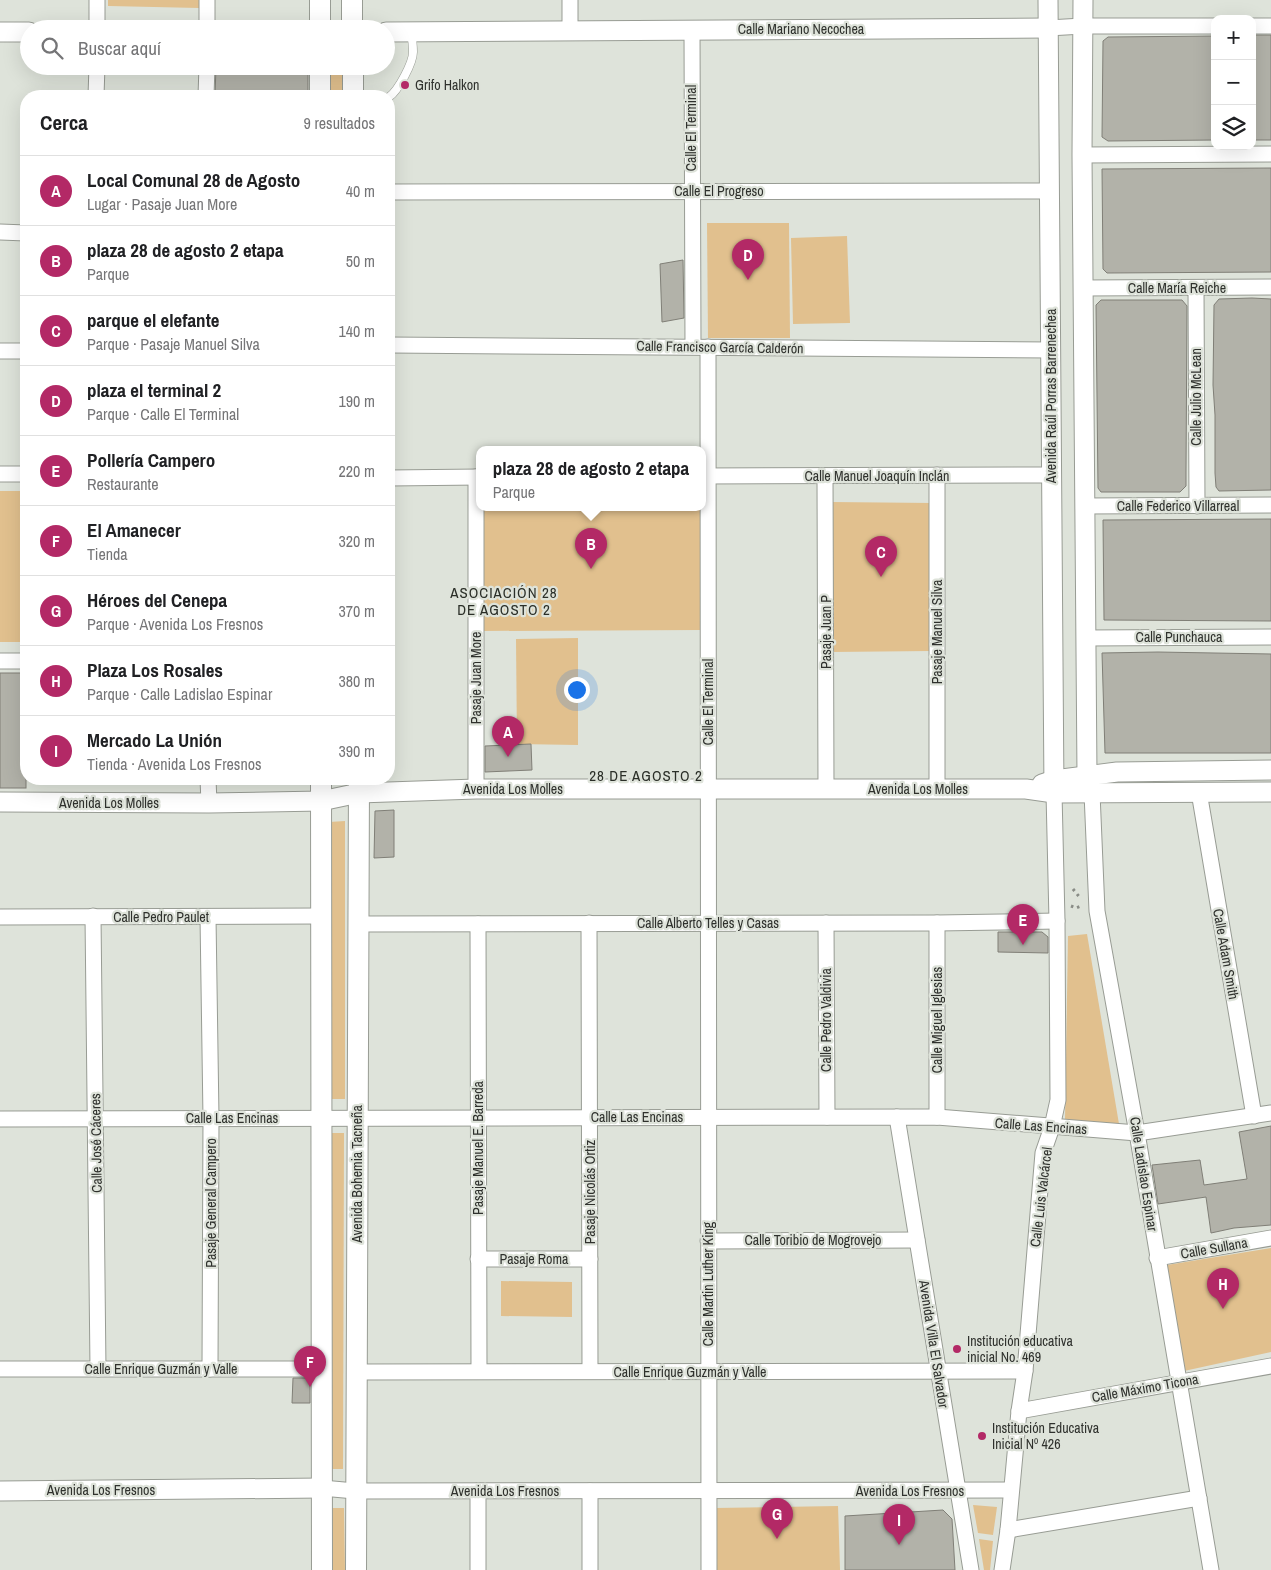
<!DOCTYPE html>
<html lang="es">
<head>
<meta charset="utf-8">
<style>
  :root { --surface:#fff; --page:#f6f6f6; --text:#202124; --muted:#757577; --line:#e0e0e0; --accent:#b32966 }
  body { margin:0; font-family:"Archivo Narrow",sans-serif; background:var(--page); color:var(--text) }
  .controls { position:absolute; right:15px; top:15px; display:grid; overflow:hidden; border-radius:10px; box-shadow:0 5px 20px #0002 }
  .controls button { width:45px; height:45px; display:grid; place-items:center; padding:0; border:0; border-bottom:1px solid var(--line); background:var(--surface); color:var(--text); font:25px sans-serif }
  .you { position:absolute; left:576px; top:689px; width:18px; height:18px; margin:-12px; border:4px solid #fff; border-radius:50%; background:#1a73e8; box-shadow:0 0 0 8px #1a73e833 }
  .badge { display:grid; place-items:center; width:32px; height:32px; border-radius:50%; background:var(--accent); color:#fff; font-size:16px; font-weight:700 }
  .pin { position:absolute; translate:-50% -41px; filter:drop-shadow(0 1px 2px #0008) }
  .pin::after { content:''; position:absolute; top:26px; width:18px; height:15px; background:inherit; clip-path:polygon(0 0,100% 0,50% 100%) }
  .popup { position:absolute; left:476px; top:446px; width:230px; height:65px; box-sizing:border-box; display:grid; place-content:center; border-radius:10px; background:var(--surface); filter:drop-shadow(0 1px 4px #0005); font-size:16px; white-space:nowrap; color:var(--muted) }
  .popup b { font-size:19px; color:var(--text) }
  .popup::after { content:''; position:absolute; left:50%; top:100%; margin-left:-10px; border:10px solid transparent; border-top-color:var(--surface) }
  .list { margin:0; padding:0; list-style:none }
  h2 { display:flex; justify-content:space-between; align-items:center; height:65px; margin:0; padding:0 20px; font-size:21px }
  h2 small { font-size:16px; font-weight:400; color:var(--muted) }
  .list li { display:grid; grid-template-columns:32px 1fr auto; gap:15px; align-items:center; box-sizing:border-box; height:70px; padding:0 20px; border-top:1px solid var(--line) }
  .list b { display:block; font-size:19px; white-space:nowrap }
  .list p { margin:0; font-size:16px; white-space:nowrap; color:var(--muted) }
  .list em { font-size:16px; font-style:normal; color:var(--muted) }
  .icon { flex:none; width:28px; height:28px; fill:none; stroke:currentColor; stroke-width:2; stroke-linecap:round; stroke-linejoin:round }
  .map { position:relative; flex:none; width:1271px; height:1570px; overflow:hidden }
  .search { position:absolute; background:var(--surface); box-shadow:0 5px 20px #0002; left:20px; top:20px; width:375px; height:55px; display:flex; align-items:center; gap:12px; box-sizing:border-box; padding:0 18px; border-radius:28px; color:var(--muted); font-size:19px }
  .panel { position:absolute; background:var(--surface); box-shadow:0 5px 20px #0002; left:20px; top:90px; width:375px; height:695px; border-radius:20px }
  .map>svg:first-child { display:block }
</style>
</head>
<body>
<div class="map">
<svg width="1271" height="1570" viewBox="0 0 1271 1570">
  <rect width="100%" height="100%" fill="#dee3da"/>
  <!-- green -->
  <g fill="#e1c08e">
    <polygon points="108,0 200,0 200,8 108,6"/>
    <polygon points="331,66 347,66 346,96 331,96"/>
    <polygon points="707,223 789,223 790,338 708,338"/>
    <polygon points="847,236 850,323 793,324 791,238"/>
    <rect x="0" y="491" width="26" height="151"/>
    <polygon points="831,502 933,503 931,651 831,652"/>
    <polygon points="481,508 700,508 701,630 482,631"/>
    <polygon points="578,638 578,745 517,744 516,639"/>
    <polygon points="345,821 345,1099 329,1099 329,822"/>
    <polygon points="1087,934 1119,1124 1065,1121 1068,936"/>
    <polygon points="329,1133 344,1133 343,1469 329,1469"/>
    <polygon points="1271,1248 1271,1352 1184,1371 1167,1265"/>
    <polygon points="501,1281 572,1282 572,1317 501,1316"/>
    <polygon points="973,1505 997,1507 993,1535 978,1533"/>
    <polygon points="838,1506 840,1570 716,1570 715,1508"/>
    <polygon points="328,1508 344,1508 345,1570 329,1570"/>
    <polygon points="979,1539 993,1541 990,1570 984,1570"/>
  </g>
  <!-- building -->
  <g fill="#b2b2a9" stroke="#807f77">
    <rect x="1252" y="35" width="19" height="105"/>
    <polygon points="1215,36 1215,140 1108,141 1102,137 1103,41 1108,37"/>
    <polygon points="216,66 308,66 308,96 215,96"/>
    <polygon points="1271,168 1271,272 1107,273 1103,269 1102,169"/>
    <polygon points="683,260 684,318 662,322 660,264"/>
    <polygon points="1252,298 1271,299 1271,490 1219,491 1216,487 1215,473 1215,415 1213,385 1214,305 1219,299"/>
    <polygon points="1101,300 1182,300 1187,306 1186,472 1186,486 1180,492 1101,492 1098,488 1096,305"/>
    <polygon points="1271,519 1271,621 1104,620 1103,520"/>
    <polygon points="1158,652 1271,654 1271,753 1105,753 1102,653"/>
    <rect x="0" y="673" width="26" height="115"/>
    <polygon points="531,744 532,770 485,772 485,746"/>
    <polygon points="394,810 394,857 374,858 375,811"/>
    <polygon points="998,932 1042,932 1048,937 1048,953 998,952"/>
    <polygon points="1271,1126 1271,1225 1234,1228 1211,1233 1206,1197 1158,1204 1152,1165 1200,1160 1204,1185 1247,1179 1239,1132"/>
    <polygon points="293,1378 310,1378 310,1403 292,1403"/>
    <polygon points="943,1510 952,1519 955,1570 845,1570 845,1516"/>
  </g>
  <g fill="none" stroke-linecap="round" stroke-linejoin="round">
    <!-- service casing -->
    <g stroke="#989c94" stroke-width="9">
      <path id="service" d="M389,97C398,91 413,63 413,52C413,45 412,38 411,32"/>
    </g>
    <!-- minor casing -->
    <g stroke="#989c94" stroke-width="17">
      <g id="minor">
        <polyline points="97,0 97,29"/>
        <polyline points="570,0 570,32"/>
        <polyline points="1252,26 1271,26"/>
        <polyline points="1048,28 1083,26 1215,26"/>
        <polyline points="207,29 207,0"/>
        <polyline points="692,29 693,346"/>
        <polyline points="96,96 97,66"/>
        <polyline points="206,96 207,66"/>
        <polyline points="1082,155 1271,154"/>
        <polyline points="389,192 1050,191"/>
        <polyline points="0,232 26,233"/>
        <polyline points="1083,288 1271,287"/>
        <polyline points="1196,288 1197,506"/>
        <polyline points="389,345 1051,350"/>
        <polyline points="708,347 709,1570"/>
        <polyline points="0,351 26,351"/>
        <polyline points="0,474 26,474"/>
        <polyline points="937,475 937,789"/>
        <polyline points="702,476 1052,475"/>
        <polyline points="825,476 826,789"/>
        <polyline points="476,477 476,789"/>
        <polyline points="389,478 480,477"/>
        <polyline points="1085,506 1271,505"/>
        <polyline points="1086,638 1271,637"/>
        <polyline points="0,661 26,661"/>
        <polyline points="208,779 209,803"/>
        <polyline points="1089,783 1092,793 1097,911 1137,1133 1211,1570"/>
        <polyline points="1199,792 1254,1116"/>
        <polyline points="93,916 98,1369"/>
        <polyline points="0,917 321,916"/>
        <polyline points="208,917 211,1118 210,1369"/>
        <polyline points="589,923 590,1371"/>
        <polyline points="826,923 827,1117"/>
        <polyline points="937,923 937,1117"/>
        <polyline points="359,924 937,923 1057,921"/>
        <polyline points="478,924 479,1371"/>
        <polyline points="897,1117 971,1570"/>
        <polyline points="0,1119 937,1117 1137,1133 1271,1113"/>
        <polyline points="708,1241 917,1240"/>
        <polyline points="1157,1258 1271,1238"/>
        <polyline points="478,1259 590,1259"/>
        <polyline points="0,1369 322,1369"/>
        <polyline points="356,1372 1025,1371"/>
        <polyline points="1019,1411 1271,1366"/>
        <polyline points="322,1488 355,1491 1011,1490"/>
        <polyline points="1008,1530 1199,1498"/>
        <polyline points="478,1570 478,1491"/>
        <polyline points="590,1570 590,1491"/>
        <polyline points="1002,1570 1008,1530 1019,1411 1025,1371 1043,1153 1052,1127 1058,1100 1057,921 1054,793"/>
      </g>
    </g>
    <!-- tertiary casing -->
    <g stroke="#989c94" stroke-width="21">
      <g id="tertiary">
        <polyline points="1048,0 1054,793"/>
        <polyline points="1083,0 1082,155 1087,776"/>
        <polyline points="0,32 29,32"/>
        <polyline points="386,32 1048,28"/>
        <polyline points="1042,784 1054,780 1117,772 1271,770"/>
        <polyline points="0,802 209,803 321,801 359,793 476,789 1026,789 1054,793 1271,792"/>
        <polyline points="0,1491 322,1488"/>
      </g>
    </g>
    <!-- secondary casing -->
    <g stroke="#989c94" stroke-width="22">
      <g id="secondary">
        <polyline points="320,0 320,29"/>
        <polyline points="352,0 352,29"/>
        <polyline points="320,66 320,96"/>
        <polyline points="353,66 353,96"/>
        <polyline points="321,779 322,1570"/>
        <polyline points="356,1570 359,779"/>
      </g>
    </g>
    <!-- path -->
    <g stroke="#898c86" stroke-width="3" stroke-dasharray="2.5 4" stroke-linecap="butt">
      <polyline points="1073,889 1081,899"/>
      <polyline points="1071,906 1076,908 1081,906 1082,904"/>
    </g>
    <!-- service -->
    <use href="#service" stroke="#fff" stroke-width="8"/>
    <!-- minor -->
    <use href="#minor" stroke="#fff" stroke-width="15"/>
    <!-- tertiary -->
    <use href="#tertiary" stroke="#fff" stroke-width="19"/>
    <!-- secondary -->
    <use href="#secondary" stroke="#fff" stroke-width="20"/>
  </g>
  <!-- markers -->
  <g fill="#b32966" stroke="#dee3da" stroke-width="2">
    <circle cx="405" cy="85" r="5"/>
    <circle cx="957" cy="1349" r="5"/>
    <circle cx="982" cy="1436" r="5"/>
  </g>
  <g text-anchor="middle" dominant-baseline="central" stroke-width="4.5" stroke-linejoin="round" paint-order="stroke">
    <!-- street labels -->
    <g font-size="14" fill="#2f312d" stroke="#dee3da">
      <text x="801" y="29">Calle Mariano Necochea</text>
      <text transform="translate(691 128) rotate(-90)">Calle El Terminal</text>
      <text x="719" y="191">Calle El Progreso</text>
      <text x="1177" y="288">Calle María Reiche</text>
      <text transform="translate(720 347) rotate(1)">Calle Francisco García Calderón</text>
      <text transform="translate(1051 396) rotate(-90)">Avenida Raúl Porras Barrenechea</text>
      <text transform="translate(1196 397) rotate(-90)">Calle Julio McLean</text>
      <text x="877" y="476">Calle Manuel Joaquín Inclán</text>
      <text x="1178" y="506">Calle Federico Villarreal</text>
      <text transform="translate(826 632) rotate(-90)">Pasaje Juan P</text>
      <text transform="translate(937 632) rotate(-90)">Pasaje Manuel Silva</text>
      <text x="1179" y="637">Calle Punchauca</text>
      <text transform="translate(476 678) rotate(-90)">Pasaje Juan More</text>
      <text transform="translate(708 702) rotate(-90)">Calle El Terminal</text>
      <text x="513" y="789">Avenida Los Molles</text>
      <text x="918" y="789">Avenida Los Molles</text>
      <text x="109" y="803">Avenida Los Molles</text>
      <text x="161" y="917">Calle Pedro Paulet</text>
      <text x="708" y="923">Calle Alberto Telles y Casas</text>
      <text transform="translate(1226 954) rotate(80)">Calle Adam Smith</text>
      <text transform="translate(826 1020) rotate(-90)">Calle Pedro Valdivia</text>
      <text transform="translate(937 1020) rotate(-90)">Calle Miguel Iglesias</text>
      <text x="637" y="1117">Calle Las Encinas</text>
      <text x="232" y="1118">Calle Las Encinas</text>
      <text transform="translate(1041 1126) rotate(4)">Calle Las Encinas</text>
      <text transform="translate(96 1143) rotate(-91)">Calle José Cáceres</text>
      <text transform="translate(478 1148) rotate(-90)">Pasaje Manuel E. Barreda</text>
      <text transform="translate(357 1174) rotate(-90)">Avenida Bohemia Tacneña</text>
      <text transform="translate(1144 1174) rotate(81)">Calle Ladislao Espinar</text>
      <text transform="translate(590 1192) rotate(-90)">Pasaje Nicolás Ortiz</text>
      <text transform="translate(1041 1197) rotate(-83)">Calle Luis Valcárcel</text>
      <text transform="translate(211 1203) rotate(-90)">Pasaje General Campero</text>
      <text x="813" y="1240">Calle Toribio de Mogrovejo</text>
      <text transform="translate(1214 1248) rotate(-10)">Calle Sullana</text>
      <text x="534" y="1259">Pasaje Roma</text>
      <text transform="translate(708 1284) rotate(-90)">Calle Martin Luther King</text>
      <text transform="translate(934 1344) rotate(81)">Avenida Villa El Salvador</text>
      <text x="161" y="1369">Calle Enrique Guzmán y Valle</text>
      <text x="690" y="1372">Calle Enrique Guzmán y Valle</text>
      <text transform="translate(1145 1388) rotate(-10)">Calle Máximo Ticona</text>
      <text x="101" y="1490">Avenida Los Fresnos</text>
      <text x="505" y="1491">Avenida Los Fresnos</text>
      <text x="910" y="1491">Avenida Los Fresnos</text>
    </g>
    <!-- poi labels -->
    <g font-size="14" fill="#2f312d" stroke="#dee3da" text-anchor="start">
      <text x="415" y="85">Grifo Halkon</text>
      <text x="967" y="1341">Institución educativa<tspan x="967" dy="16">inicial No. 469</tspan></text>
      <text x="992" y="1428">Institución Educativa<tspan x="992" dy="16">Inicial Nº 426</tspan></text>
    </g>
    <!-- neighbourhood labels -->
    <g font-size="15" letter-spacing="1" fill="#2b2f28" stroke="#dee3da">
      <text x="504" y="592">ASOCIACIÓN 28<tspan x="504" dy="17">DE AGOSTO 2</tspan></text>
      <text x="646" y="775">28 DE AGOSTO 2</text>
    </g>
  </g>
</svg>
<div class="controls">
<button>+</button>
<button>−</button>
<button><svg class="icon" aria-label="layers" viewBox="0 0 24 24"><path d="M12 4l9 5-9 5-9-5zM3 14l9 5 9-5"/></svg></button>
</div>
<div class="you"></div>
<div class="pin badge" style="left:508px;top:757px">A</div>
<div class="pin badge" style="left:591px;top:569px">B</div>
<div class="popup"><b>plaza 28 de agosto 2 etapa</b>Parque</div>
<div class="pin badge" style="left:881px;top:577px">C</div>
<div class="pin badge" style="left:748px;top:280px">D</div>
<div class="pin badge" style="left:1023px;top:945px">E</div>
<div class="pin badge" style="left:310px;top:1387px">F</div>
<div class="pin badge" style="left:777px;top:1539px">G</div>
<div class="pin badge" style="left:1223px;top:1309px">H</div>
<div class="pin badge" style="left:899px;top:1545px">I</div>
<div class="search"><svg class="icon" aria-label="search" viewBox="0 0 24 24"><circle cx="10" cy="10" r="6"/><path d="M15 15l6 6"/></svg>Buscar aquí</div>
<section class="panel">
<h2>Cerca<small>9 resultados</small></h2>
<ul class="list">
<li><span class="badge">A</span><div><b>Local Comunal 28 de Agosto</b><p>Lugar · Pasaje Juan More</p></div><em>40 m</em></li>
<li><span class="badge">B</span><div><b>plaza 28 de agosto 2 etapa</b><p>Parque</p></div><em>50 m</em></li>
<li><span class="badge">C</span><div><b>parque el elefante</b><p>Parque · Pasaje Manuel Silva</p></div><em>140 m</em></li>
<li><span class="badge">D</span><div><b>plaza el terminal 2</b><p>Parque · Calle El Terminal</p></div><em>190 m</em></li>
<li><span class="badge">E</span><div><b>Pollería Campero</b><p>Restaurante</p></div><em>220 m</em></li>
<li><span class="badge">F</span><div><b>El Amanecer</b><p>Tienda</p></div><em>320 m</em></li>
<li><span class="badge">G</span><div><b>Héroes del Cenepa</b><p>Parque · Avenida Los Fresnos</p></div><em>370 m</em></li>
<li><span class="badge">H</span><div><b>Plaza Los Rosales</b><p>Parque · Calle Ladislao Espinar</p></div><em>380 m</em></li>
<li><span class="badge">I</span><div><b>Mercado La Unión</b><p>Tienda · Avenida Los Fresnos</p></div><em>390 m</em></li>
</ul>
</section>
</div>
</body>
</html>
